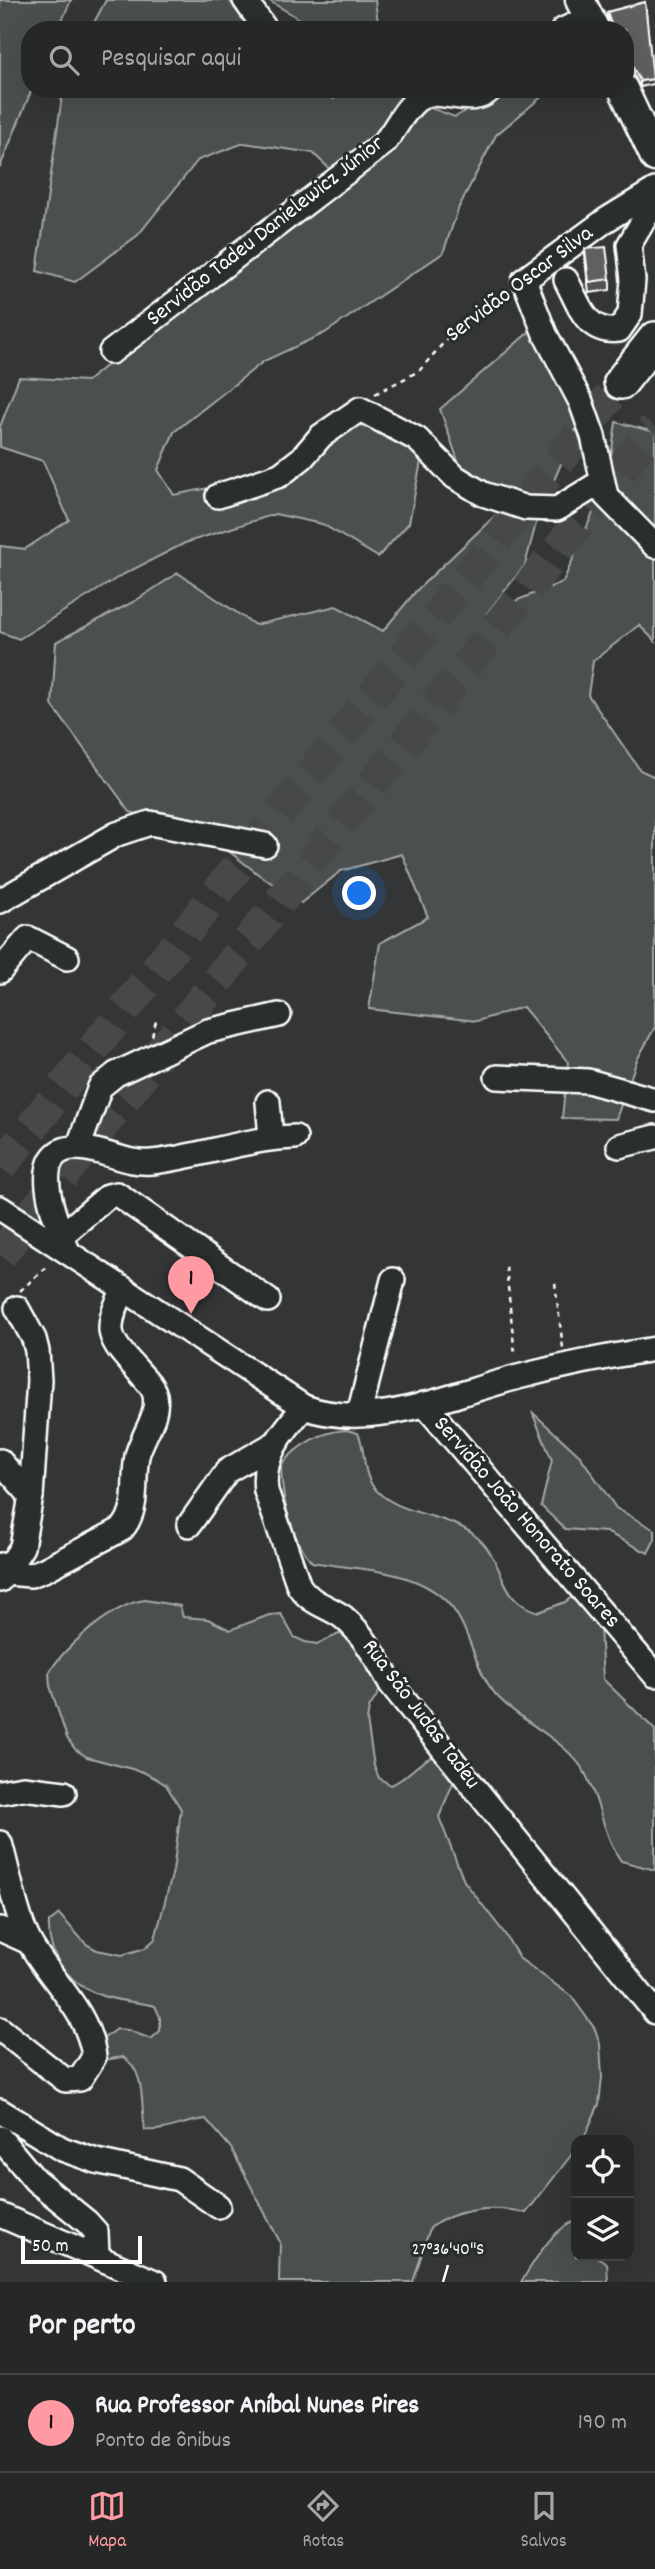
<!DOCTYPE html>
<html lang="pt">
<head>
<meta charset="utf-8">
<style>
  :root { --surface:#262828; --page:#2e3030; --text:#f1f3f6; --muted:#a4a6a8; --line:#424445; --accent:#ff9aa2 }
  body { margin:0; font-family:Dekko,sans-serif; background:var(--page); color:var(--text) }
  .controls { position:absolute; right:21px; bottom:21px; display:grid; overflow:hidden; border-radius:14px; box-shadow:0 7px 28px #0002 }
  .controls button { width:63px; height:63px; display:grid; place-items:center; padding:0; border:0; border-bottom:2px solid var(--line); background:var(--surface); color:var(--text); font:35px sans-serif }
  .scale { position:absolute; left:21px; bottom:18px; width:121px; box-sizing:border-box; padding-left:7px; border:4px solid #fff; border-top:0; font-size:19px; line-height:24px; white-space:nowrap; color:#fff; -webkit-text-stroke:5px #2a2d2e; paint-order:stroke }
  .you { position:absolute; left:360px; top:894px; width:24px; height:24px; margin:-18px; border:5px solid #fff; border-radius:50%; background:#1a73e8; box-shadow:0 0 0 10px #1a73e833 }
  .badge { display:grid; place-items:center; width:46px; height:46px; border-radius:50%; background:var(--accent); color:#111; font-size:23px; font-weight:700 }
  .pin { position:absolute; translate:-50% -58px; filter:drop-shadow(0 2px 4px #0008) }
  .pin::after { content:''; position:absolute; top:37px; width:24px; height:21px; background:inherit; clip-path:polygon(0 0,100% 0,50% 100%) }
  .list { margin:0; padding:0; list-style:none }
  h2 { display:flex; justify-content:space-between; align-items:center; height:91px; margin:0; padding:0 28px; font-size:30px }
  h2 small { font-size:23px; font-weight:400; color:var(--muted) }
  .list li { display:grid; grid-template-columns:46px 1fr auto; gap:21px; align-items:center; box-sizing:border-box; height:98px; padding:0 28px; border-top:2px solid var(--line) }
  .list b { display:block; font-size:26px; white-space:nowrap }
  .list p { margin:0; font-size:23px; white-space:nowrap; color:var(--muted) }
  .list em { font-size:23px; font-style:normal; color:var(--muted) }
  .icon { flex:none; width:38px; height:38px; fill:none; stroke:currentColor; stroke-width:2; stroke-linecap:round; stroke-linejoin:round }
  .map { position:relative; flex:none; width:655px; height:2282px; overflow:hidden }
  .search { position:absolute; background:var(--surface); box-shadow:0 7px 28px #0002; left:21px; right:21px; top:21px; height:77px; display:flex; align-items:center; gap:18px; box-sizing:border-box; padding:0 24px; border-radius:28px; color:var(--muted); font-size:26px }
  .sheet { height:189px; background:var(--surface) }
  nav { display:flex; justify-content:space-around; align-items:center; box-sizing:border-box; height:98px; border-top:2px solid var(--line); background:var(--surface); font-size:19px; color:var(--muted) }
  nav a { display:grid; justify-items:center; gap:4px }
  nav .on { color:var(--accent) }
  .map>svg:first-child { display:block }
</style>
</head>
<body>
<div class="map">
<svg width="655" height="2282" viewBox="0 0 655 2282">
  <rect width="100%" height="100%" fill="#333536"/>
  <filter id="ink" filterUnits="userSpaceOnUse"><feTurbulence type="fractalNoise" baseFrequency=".0143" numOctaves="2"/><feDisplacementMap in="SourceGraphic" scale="14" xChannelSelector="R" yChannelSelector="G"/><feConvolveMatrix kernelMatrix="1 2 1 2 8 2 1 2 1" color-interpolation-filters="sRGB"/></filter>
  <g filter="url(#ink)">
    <!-- green -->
    <g fill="#4c4f50" stroke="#a6a7a8" stroke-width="2">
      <polygon points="0,0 71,0 58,30 30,30 30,89 32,89 0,167"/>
      <polygon points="106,0 229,0 250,30 90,30"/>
      <polygon points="268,0 375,0 379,30 318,30"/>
      <polygon points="63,89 318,89 334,99 342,89 405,89 414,102 455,117 505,89 551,89 496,135 459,207 443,253 325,333 264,361 174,432 158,470 174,495 254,479 340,419 389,433 423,451 409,523 378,557 322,524 275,514 185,543 122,575 19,639 0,632 0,546 25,549 69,520 43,461 0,447 0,427 19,377 87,381 339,178 313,153 244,143 198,160 138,235 75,282 37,271"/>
      <polygon points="536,326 575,412 576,429 537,520 525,565 488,612 563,582 608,478 616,422 655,432 655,553 652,555 655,560 655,641 639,625 593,661 588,695 640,770 655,777 655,1027 637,1060 616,1119 562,1118 568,1062 523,1007 477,1021 369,1009 380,943 428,917 402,854 341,871 301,903 258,874 208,835 130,812 52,705 56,642 135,601 178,573 255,625 336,606 383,631 416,591 503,508 464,478 440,409"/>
      <polygon points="532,1412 580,1456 616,1508 655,1530 655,1539 648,1553 606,1532 565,1529 541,1506 552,1460"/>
      <path d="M346,1430L358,1433C366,1450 362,1470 372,1485C393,1515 445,1513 473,1534C508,1560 495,1600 539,1612L565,1602L576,1594L600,1627L603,1679L655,1730V1870L621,1861C603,1835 600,1801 585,1773C567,1741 526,1725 501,1700C478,1678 474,1646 460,1620C432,1567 361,1571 312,1562C289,1535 282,1499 281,1465C298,1445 318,1432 346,1430Z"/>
      <path d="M145,1600L180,1606L183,1617L208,1619L230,1630L269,1615L281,1614L294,1637L305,1642L317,1644L339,1634L364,1639L386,1681L369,1708L367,1720L374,1766L379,1778L391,1785C411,1777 420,1756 442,1755L458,1771L439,1817L464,1881L505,1934L519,1958L571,1996L595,2029L600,2044L602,2077L599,2104L583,2140H576V2149L526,2213C495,2205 456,2208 430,2228L413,2282H279L280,2242L231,2148L206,2119C184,2121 167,2132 145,2130C140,2105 147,2072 123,2057L97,2061L96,2044L116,2029L128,2030L151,2039L160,2031V2017L155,2006C135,2001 114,2002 95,1993C66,1981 47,1953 49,1922L59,1914L86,1944L97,1950L122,1955L145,1948L155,1939L173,1871L181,1809L166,1785L155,1778L143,1772L87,1757L75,1749L67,1738L50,1686L49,1673C64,1647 115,1603 145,1600Z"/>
      <path d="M576,2221V2256H595L607,2263L608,2282H521C535,2261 551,2229 576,2221Z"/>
    </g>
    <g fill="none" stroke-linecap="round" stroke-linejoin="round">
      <!-- highway-tunnel -->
      <g stroke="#47494a" stroke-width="33" stroke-dasharray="33 17" stroke-linecap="butt">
        <polyline points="0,1167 621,382"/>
        <polyline points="0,1255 655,427"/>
      </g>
      <!-- minor casing -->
      <g stroke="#fff" stroke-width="28">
        <g id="minor">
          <polyline points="245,0 266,30"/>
          <polyline points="563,30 589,18"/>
          <polyline points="655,190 606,220 524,280 545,334 581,402 593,436 606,496 655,546"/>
          <path d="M566,280C580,306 586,334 619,330L630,314L633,280L629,245L655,201"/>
          <path d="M111,352L383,144C395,131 403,110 417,100C439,83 469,111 491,89"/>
          <polyline points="218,496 280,475 302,458 321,436 360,409 417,439 455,477 483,494 526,508 557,509 601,482"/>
          <polyline points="0,901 117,834 150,823 265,845"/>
          <polyline points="0,971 28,938 67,958"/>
          <polyline points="497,1077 588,1081 655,1100"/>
          <polyline points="268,1102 271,1138"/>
          <polyline points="619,1146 655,1137"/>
          <polyline points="78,1148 100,1087 116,1074 208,1031 279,1015"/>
          <path d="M0,1208L304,1407C373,1432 452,1394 518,1377C564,1365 609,1356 655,1349"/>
          <polyline points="61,1236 108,1196 117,1194 268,1300"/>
          <path d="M67,1249C56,1223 24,1146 78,1148C103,1149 127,1165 152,1162C200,1157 246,1138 295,1137"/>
          <polyline points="424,1404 655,1675"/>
          <path d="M304,1407C282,1433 261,1455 266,1491L299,1586C311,1604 326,1605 343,1617C364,1634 378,1661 391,1684L655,2012"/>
          <polyline points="359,1414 393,1280"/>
          <polyline points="0,1461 31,1496"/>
          <polyline points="189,1525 227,1471 272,1445"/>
          <polyline points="0,1565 5,1573 22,1547 31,1496 39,1380 37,1351 34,1339 17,1308"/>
          <path d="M0,1580L5,1573L31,1575L44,1570L122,1529C140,1508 132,1481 137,1456C142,1435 159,1418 155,1395C153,1386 145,1379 140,1373C108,1338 102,1333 124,1289"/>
          <polyline points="0,1792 23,1788 64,1793"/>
          <path d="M0,1843C8,1871 17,1920 30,1943C51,1981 89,2011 94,2057L80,2079L65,2080L0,2029"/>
          <polyline points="0,1929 29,1942"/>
          <polyline points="0,2111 62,2149 96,2161 179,2179 218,2206"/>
          <polyline points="0,2138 35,2180 87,2222 96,2232 97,2255"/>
          <polyline points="0,2215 155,2282"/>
        </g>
      </g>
      <!-- major casing -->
      <g stroke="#fff" stroke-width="33">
        <g id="major">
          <polyline points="580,0 595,30"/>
          <polyline points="623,89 655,157"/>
        </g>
      </g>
      <!-- highway casing -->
      <g stroke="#fff" stroke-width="38">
        <polyline id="highway" points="621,382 655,339"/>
      </g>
      <!-- path -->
      <g stroke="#fff" stroke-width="2.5" stroke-dasharray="5 5" stroke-linecap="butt">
        <polyline points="375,394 419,371 453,332 509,291"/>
        <polyline points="152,1036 156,1021"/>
        <polyline points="506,1267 515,1356"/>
        <polyline points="555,1283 563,1348"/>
        <polyline points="20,1291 49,1265"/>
      </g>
      <!-- minor -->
      <use href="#minor" stroke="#2a2d2e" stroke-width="23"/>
      <!-- major -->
      <use href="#major" stroke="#2a2d2e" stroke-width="28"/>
      <!-- highway -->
      <use href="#highway" stroke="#2a2d2e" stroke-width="33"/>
    </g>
    <!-- wall -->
    <g fill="#525354" stroke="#fff" stroke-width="2">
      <polygon points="645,2 653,84 640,87 625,58 625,30 611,30 607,18 607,12"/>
      <polygon points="585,249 610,279 610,290 589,293 585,260"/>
    </g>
    <!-- shaded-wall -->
    <polygon fill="#424445" stroke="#fff" stroke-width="2" points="653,79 653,84 640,87 640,81"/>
    <!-- building -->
    <g fill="#5f6162" stroke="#fff" stroke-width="2">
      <polygon points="645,2 653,79 640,81 625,53 625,30 613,30 607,12"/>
      <polygon points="606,247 610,279 589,282 585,249"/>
    </g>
  </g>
  <!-- ticks -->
  <path fill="none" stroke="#fff" stroke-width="2.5" d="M443,2282L448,2265"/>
  <g text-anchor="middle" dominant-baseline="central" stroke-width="6" stroke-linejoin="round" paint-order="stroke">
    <!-- street labels -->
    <g font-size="23" fill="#fff" stroke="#2a2d2e">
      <text transform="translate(266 232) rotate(-38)">Servidão Tadeu Danielewicz Júnior</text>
      <text transform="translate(520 285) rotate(-37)">Servidão Oscar Silva</text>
      <text transform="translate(526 1523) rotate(49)">Servidão João Honorato Soares</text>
      <text transform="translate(420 1715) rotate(53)">Rua São Judas Tadeu</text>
    </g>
  </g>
  <g font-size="18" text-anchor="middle" fill="#fff" stroke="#2a2d2e" stroke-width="6" stroke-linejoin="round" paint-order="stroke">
    <text x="448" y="2254">27°36'40"S</text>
  </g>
</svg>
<div class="controls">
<button><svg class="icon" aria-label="locate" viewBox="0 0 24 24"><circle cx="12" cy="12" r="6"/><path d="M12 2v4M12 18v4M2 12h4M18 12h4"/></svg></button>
<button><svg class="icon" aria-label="layers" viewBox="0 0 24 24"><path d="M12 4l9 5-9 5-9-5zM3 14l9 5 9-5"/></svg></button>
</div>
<div class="scale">50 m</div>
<div class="you"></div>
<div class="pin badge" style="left:191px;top:1314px">1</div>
<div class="search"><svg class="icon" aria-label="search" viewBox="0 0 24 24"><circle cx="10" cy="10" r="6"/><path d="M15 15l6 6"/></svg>Pesquisar aqui</div>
</div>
<section class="sheet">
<h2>Por perto<small></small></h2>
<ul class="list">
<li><span class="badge">1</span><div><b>Rua Professor Aníbal Nunes Pires</b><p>Ponto de ônibus</p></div><em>190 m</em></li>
</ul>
</section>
<nav>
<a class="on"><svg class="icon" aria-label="map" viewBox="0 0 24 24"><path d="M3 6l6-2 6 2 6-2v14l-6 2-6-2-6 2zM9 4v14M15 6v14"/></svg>Mapa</a>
<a><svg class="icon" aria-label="directions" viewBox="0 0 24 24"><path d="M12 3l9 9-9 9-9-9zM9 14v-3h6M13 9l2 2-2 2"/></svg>Rotas</a>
<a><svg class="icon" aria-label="saved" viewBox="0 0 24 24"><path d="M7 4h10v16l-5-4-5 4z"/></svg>Salvos</a>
</nav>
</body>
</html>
